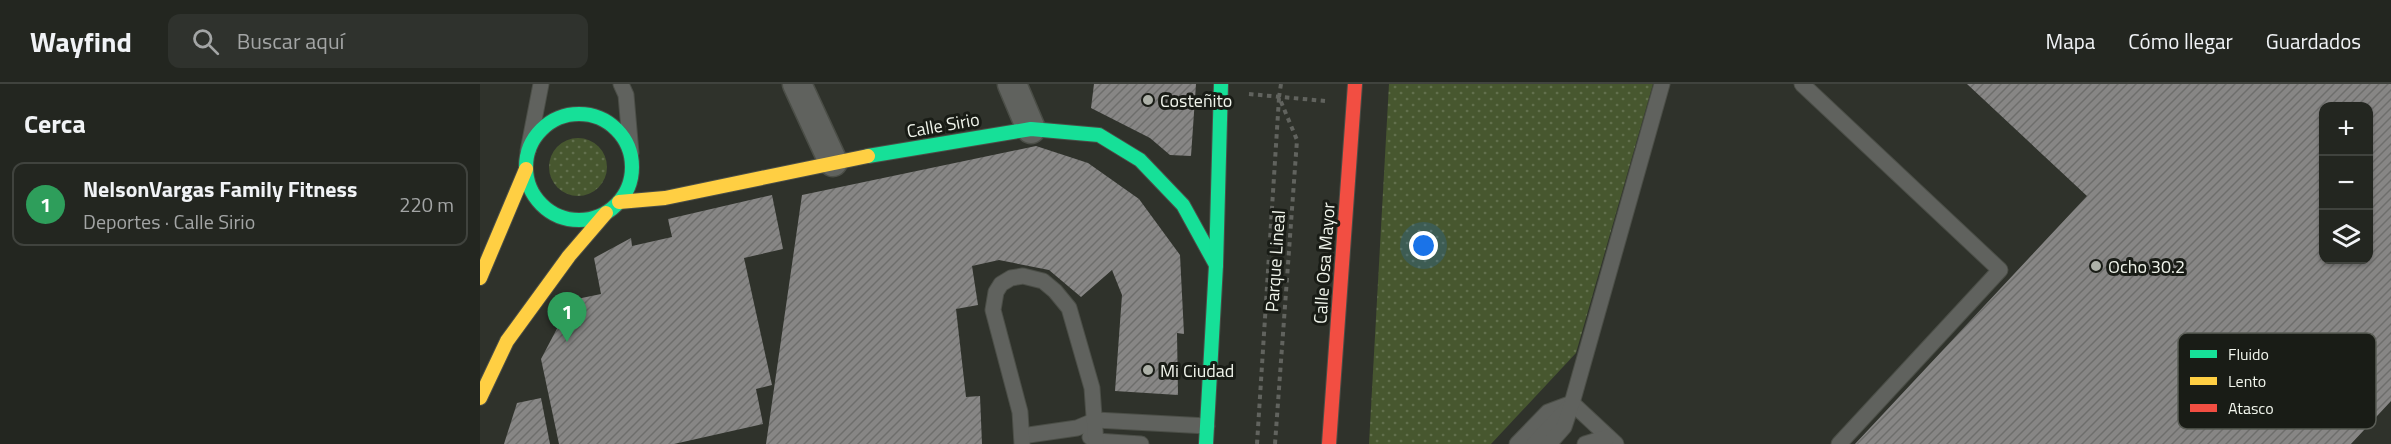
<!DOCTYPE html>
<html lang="es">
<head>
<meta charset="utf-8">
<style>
  :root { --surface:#232620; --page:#2f322d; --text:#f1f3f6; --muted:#a3a5a5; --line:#40433e; --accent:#8c9099 }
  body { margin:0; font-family:"Titillium Web",sans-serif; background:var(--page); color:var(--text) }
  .controls { position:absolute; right:18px; top:18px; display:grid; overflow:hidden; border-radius:12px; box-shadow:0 2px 4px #0004 }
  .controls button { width:54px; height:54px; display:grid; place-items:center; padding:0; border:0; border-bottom:2px solid var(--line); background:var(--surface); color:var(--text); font:30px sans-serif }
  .you { position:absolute; left:944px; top:162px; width:21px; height:21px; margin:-15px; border:4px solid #fff; border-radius:50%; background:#1a73e8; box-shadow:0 0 0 9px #1a73e833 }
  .badge { display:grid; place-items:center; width:39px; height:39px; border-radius:50%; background:var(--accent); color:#fff; font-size:20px; font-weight:700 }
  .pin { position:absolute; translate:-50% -50px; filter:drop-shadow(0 2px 3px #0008) }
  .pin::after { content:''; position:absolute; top:32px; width:21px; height:18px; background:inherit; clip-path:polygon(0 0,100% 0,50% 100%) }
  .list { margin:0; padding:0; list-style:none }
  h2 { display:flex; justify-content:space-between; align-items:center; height:78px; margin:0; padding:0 24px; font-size:26px }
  h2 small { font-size:20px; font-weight:400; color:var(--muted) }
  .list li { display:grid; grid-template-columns:39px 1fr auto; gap:18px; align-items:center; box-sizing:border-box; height:84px; margin:0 12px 12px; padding:0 12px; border:2px solid var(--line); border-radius:12px }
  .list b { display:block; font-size:22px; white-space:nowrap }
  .list p { margin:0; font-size:20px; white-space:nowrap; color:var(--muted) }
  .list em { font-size:20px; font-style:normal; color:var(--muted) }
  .icon { flex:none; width:33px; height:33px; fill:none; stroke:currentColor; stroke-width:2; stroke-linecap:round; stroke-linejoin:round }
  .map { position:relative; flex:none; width:1911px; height:360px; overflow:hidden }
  header { display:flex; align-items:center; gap:36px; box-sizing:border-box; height:84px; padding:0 30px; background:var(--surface); border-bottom:2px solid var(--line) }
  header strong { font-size:28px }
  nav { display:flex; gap:33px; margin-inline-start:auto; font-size:21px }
  .search { width:420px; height:54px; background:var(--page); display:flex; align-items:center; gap:15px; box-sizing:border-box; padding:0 21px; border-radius:12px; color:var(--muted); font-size:22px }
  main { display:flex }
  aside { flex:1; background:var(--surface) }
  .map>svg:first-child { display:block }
</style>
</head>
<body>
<header>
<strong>Wayfind</strong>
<div class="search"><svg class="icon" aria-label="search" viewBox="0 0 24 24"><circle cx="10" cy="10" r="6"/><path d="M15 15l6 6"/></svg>Buscar aquí</div>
<nav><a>Mapa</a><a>Cómo llegar</a><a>Guardados</a></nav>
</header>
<main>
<aside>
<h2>Cerca<small></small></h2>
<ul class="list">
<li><span class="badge" style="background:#2e9e5b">1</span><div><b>NelsonVargas Family Fitness</b><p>Deportes · Calle Sirio</p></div><em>220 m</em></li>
</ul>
</aside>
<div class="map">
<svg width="1911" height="360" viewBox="0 0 1911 360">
  <defs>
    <pattern id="green-dots" width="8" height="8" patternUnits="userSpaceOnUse" patternTransform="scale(1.5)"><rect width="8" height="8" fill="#47572f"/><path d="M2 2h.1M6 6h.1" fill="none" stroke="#62704d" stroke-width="1.8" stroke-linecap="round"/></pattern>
    <pattern id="building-hatch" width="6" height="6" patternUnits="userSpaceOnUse" patternTransform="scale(1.5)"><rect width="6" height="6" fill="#878685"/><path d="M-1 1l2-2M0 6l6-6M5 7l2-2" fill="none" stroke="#6e6e6c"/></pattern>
  </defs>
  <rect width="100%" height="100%" fill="#2f322b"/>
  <!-- green -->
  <g fill="url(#green-dots)">
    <polygon points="909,0 1173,0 1096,269 1011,360 889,360"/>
    <circle cx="98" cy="83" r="29"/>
  </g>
  <!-- building -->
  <g fill="url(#building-hatch)" fill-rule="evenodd">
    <polygon points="614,0 716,0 711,72 690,71 670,54 611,24"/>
    <path d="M1487,0H1911V317L1871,360H1375L1607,112ZM1844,22H1888V176H1844Z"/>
    <polygon points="556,62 608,79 659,115 700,171 704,250 697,249 698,311 635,307 642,211 632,186 601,213 569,186 519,176 492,182 498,221 476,225 486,313 500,312 502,360 286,360 322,111"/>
    <polygon points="292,111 303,165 264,174 292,301 276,305 283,340 194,360 79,360 61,275 92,216 121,210 114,174 151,154 152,162 192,153 188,135"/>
    <polygon points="61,314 70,360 24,360 37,319"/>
  </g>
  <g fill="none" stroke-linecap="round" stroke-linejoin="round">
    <!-- lane casing -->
    <g stroke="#4b4e47" stroke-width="17">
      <g id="lane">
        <polyline points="141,0 146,11 151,69"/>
        <polyline points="1322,0 1520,186 1359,360"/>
        <polyline points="48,67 61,0"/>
        <polyline points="1092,319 1136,360"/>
        <polyline points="542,352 597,344 616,336 727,342"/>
        <polyline points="610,353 616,357 661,360"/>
        <polyline points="542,360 540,328 513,226 516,208 521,200 531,194 543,192 563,197 575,207 589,224 612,304 616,360"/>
        <polyline points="1037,360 1068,328 1092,319"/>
        <polyline points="1054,360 1088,324"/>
        <polyline points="1069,360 1084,343 1092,319 1182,0"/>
        <polyline points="1105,360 1128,353"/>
      </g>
    </g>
    <!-- street casing -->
    <g stroke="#4b4e47" stroke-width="31">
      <g id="street">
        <polyline points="317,0 353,78"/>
        <polyline points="532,0 551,45"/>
      </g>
    </g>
    <!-- fast casing -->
    <g stroke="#4b4e47" stroke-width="16">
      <g id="fast">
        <circle cx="99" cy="83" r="53"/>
        <polyline points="388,72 551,45 619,51 660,76 703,121 736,181"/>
        <polyline points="726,360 736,181 741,0"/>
      </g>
    </g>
    <!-- slow casing -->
    <g stroke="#4b4e47" stroke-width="16">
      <g id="slow">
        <polyline points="139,118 185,114 388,72"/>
        <polyline points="0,194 46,85"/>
        <polyline points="0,314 27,257 89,172 126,129"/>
      </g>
    </g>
    <!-- jam casing -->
    <g stroke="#4b4e47" stroke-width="16">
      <polyline id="jam" points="849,360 875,0"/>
    </g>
    <!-- path -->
    <g stroke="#61635e" stroke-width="4" stroke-dasharray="4.5 4.5" stroke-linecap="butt">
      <polyline points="769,10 845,17"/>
      <polyline points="777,360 799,14"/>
      <polyline points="795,360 817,56 799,13 801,0"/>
    </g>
    <!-- lane -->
    <use href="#lane" stroke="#60625e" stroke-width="15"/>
    <!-- street -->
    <use href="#street" stroke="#60625e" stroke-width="28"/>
    <!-- fast -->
    <use href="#fast" stroke="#16e098" stroke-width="14"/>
    <!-- slow -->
    <use href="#slow" stroke="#ffcf43" stroke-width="14"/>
    <!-- jam -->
    <use href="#jam" stroke="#f24e42" stroke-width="14"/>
  </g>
  <!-- markers -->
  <g fill="#adb1a8" stroke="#191c16" stroke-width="2">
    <circle cx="668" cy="16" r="6"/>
    <circle cx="1616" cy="182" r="6"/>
    <circle cx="668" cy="286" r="6"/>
  </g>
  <g text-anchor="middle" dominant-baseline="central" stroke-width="6" stroke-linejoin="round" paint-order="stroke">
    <!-- poi labels -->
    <g font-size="18" fill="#f1f5ec" stroke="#191c16" text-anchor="start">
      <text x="680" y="16">Costeñito</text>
      <text x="1628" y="182">Ocho 30.2</text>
      <text x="680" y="286">Mi Ciudad</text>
    </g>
    <!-- street labels -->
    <g font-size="18" fill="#f1f5ec" stroke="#191c16">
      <text transform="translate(463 41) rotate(-10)">Calle Sirio</text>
      <text transform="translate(795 177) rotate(-86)">Parque Lineal</text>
      <text transform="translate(844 179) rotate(-86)">Calle Osa Mayor</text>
    </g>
  </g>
  <!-- legend -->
  <rect x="1698" y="249" width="198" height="96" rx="9" fill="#191c16" stroke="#5a5d56" stroke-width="1.5"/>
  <rect x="1710" y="266" width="27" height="8" fill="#16e098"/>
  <rect x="1710" y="293" width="27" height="8" fill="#ffcf43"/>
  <rect x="1710" y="320" width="27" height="8" fill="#f24e42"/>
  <g font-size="16" fill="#f1f5ec">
    <text x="1748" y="276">Fluido</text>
    <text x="1748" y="303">Lento</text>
    <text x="1748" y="330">Atasco</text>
  </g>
</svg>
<div class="controls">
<button>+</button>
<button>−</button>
<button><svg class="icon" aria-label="layers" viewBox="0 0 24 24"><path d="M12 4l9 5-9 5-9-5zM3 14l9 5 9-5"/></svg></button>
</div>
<div class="you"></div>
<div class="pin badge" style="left:87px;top:258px;background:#2e9e5b">1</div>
</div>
</main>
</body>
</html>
